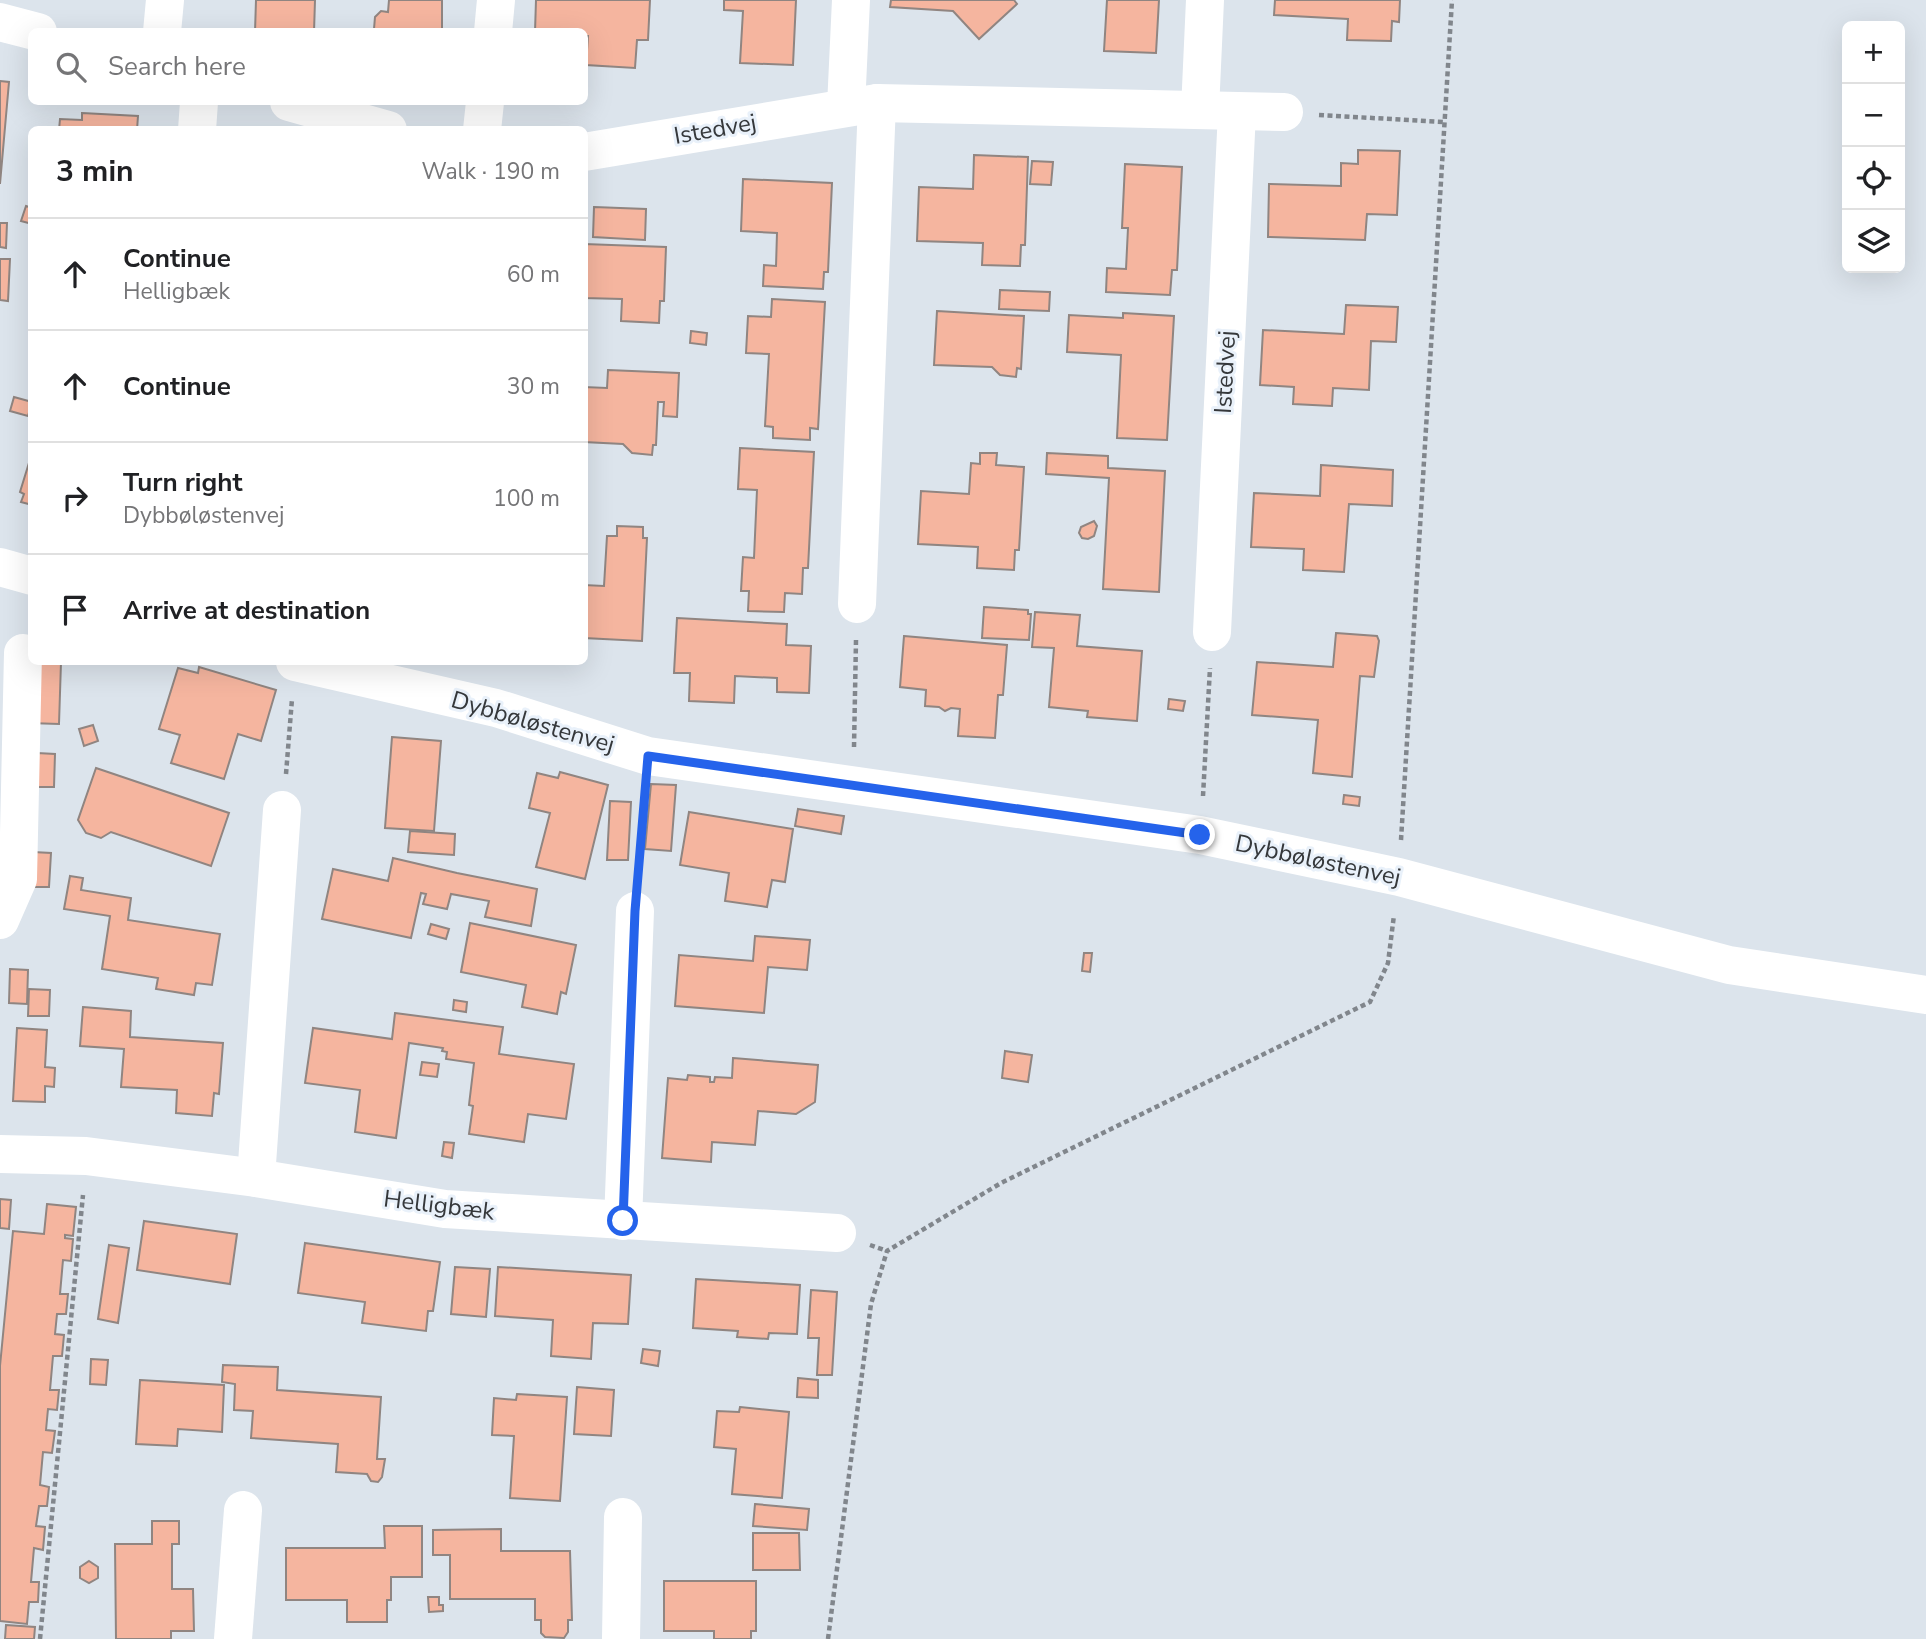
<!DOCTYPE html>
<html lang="en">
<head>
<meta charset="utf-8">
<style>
  :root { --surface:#fff; --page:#f2f2f2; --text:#202124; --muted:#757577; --line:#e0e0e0 }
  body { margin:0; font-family:"Nunito Sans",sans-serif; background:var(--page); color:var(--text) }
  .controls { position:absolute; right:21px; top:21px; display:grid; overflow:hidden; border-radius:10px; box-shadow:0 7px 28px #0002 }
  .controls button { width:63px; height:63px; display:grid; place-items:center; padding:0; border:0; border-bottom:2px solid var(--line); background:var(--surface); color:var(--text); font:35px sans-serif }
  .stop { position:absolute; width:21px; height:21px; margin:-16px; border:5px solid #2563eb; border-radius:50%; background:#fff }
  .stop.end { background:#2563eb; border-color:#fff; box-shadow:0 2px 7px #0008 }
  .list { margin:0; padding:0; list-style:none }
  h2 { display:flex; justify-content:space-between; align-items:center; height:91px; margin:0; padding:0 28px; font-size:30px }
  h2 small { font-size:23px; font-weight:400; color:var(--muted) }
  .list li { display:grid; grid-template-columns:46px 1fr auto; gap:21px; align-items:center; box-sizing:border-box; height:112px; padding:0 28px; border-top:2px solid var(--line) }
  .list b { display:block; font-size:26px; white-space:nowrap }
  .list p { margin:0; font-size:23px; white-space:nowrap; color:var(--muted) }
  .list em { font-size:23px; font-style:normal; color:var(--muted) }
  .icon { flex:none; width:38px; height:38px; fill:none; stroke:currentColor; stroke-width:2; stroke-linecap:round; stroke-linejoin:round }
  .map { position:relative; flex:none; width:1926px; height:1639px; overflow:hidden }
  .search { position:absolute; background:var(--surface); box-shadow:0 7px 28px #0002; left:28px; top:28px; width:560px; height:77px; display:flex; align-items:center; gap:18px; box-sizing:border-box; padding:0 24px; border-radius:10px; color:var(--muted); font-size:26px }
  .panel { position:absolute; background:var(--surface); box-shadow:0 7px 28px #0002; left:28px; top:126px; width:560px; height:539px; border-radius:10px }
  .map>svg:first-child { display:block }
</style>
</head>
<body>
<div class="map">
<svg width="1926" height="1639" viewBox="0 0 1926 1639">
  <rect width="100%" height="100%" fill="#dce4ec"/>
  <!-- building -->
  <g fill="#f5b59f" stroke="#908581" stroke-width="2">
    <polygon points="256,0 315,0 314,32 255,32"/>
    <polygon points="389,0 442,0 442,32 377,32 374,29 375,17 381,11 388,12"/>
    <polygon points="536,0 650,0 648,40 637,40 635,68 586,65 588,36 584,36 584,32 535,32"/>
    <polygon points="724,0 796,0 793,65 740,63 743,11 724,10"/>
    <polygon points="891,0 1014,0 1017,4 979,39 953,11 890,7"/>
    <polygon points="1107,0 1159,0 1156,53 1104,51"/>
    <polygon points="1275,0 1400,0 1399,22 1392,21 1391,41 1347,40 1348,19 1274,15"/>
    <polygon points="0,81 9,82 0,184"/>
    <polygon points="82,113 138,116 137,130 59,130 60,119 82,120"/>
    <polygon points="1358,150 1400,151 1397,215 1367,214 1365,240 1268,237 1269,184 1341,186 1341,163 1358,164"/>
    <polygon points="974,155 1028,157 1025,245 1021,245 1020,266 982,265 983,243 917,241 919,187 973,189"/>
    <polygon points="1032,161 1053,162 1051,185 1030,184"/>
    <polygon points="1125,164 1182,167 1177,270 1172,270 1170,295 1106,292 1107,268 1126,269 1128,228 1122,228"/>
    <polygon points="743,179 832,183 828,272 824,272 823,289 763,286 764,265 776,266 777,233 741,231"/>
    <polygon points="26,206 32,208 32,224 21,221"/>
    <polygon points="594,207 646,209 645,240 593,237"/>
    <polygon points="0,223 7,223 6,248 0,247"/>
    <polygon points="584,244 666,247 664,301 660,301 659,323 621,321 622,299 584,298"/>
    <polygon points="0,259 10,259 8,301 0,300"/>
    <polygon points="1000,290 1050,292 1049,311 999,309"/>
    <polygon points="772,299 825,302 818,429 810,428 810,440 773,438 773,427 765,426 769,354 746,353 748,316 771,317"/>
    <polygon points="1346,305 1398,307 1396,342 1371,341 1369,390 1333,388 1332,406 1293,404 1294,387 1260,385 1263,330 1344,334"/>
    <polygon points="937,311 1024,316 1021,369 1017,368 1016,377 1000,375 992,367 934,365"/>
    <polygon points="1123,313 1174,316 1167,440 1117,438 1121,355 1067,352 1069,315 1123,318"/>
    <polygon points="691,331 707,333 706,345 690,343"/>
    <polygon points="608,370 679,373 677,417 663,416 664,402 658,402 656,445 653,445 652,455 632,453 623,444 584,442 584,387 607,388"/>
    <polygon points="14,397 32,402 28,416 10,411"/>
    <polygon points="740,448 814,452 808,568 803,568 802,594 785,593 784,612 748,611 749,591 741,591 743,557 754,558 757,490 738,489"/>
    <polygon points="32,453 32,505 21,502 24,494 20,492"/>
    <polygon points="980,453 997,453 996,465 1024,467 1019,550 1015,550 1014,570 977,568 978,547 918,544 921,491 969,494 971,463 980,464"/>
    <polygon points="1047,453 1108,456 1108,468 1165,471 1159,592 1103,589 1109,478 1046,474"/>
    <polygon points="1321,465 1393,470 1392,506 1349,504 1344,572 1303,570 1304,549 1251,547 1254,493 1320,496"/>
    <polygon points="1094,521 1097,526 1094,536 1088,539 1082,538 1079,533 1081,527"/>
    <polygon points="617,526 643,527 643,538 647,538 642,641 584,638 584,585 604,586 607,536 617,536"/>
    <polygon points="984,607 1028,610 1028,614 1031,614 1029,640 982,638"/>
    <polygon points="1035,612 1080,615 1077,646 1142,651 1137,721 1087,717 1088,711 1049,707 1054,648 1032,647"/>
    <polygon points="677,618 787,624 786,645 811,646 809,693 777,692 777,678 735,676 734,703 689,701 690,673 674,673"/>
    <polygon points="1336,633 1377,636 1379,641 1374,677 1360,676 1352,777 1313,773 1318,720 1252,715 1257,662 1333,667"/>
    <polygon points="904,636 1007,645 1003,695 998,695 995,738 958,736 960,709 951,708 945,711 939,707 925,706 926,690 900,687"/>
    <polygon points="32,662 61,662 59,724 29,723"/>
    <polygon points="199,667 276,690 261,741 238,734 224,779 171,763 180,735 159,729 178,668 198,673"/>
    <polygon points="1169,699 1185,701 1183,711 1168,709"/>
    <polygon points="93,725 98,741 84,746 79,729"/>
    <polygon points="392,737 441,741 434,831 385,828"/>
    <polygon points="37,753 55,754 54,787 36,787"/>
    <polygon points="96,768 229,813 211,866 111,832 101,838 86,833 78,820"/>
    <polygon points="560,772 608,785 585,879 536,867 550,813 529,808 537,773 558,778"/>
    <polygon points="651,784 676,785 671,851 645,849"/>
    <polygon points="1344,795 1360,797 1359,806 1343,804"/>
    <polygon points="610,801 631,802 628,860 607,860"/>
    <polygon points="798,809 844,816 841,834 795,826"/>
    <polygon points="689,812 793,829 785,882 772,880 767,907 725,901 729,873 680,865"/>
    <polygon points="410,831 455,834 454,855 408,852"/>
    <polygon points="33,852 51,853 49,887 32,887"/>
    <polygon points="393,858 457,873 537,889 531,926 485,917 489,901 451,894 447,909 423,904 426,894 421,893 411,938 322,919 333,869 388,881"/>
    <polygon points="70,876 83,878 81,890 131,898 128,920 220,934 212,985 196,983 194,995 156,989 158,978 102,969 110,916 64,909"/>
    <polygon points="470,923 576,945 566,994 561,992 557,1014 522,1007 526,985 461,972"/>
    <polygon points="431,924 449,929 446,939 428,934"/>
    <polygon points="755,936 810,940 807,970 768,967 764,1013 675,1006 679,955 753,961"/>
    <polygon points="1084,953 1092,953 1090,972 1082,971"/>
    <polygon points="10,969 28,970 27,1004 9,1003"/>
    <polygon points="29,989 50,990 49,1016 28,1016"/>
    <polygon points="454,1000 467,1002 466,1012 453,1010"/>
    <polygon points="83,1007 131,1011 130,1037 223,1043 219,1094 214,1093 212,1116 176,1113 177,1090 121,1087 124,1049 80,1046"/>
    <polygon points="395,1013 503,1027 499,1054 574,1064 566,1119 528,1114 524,1142 469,1134 473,1106 469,1105 474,1063 446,1059 447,1052 442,1051 443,1048 409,1043 396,1138 355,1132 360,1090 305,1083 313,1028 392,1039"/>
    <polygon points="17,1028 47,1030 45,1067 55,1068 54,1087 45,1086 45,1102 13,1101"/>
    <polygon points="1005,1051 1032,1055 1028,1082 1002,1078"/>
    <polygon points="733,1058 818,1065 815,1102 796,1114 758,1111 755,1145 712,1142 711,1162 662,1158 668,1078 687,1080 688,1075 710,1077 710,1082 714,1082 715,1077 732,1078"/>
    <polygon points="422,1062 439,1064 437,1077 420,1075"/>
    <polygon points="444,1142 454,1143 452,1158 442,1156"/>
    <polygon points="0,1199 11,1200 9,1229 0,1228"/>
    <polygon points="47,1204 76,1207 73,1236 65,1235 65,1238 73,1239 71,1261 63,1260 60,1294 68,1294 66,1314 57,1314 55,1334 64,1335 62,1356 53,1356 50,1390 59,1390 57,1410 48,1409 46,1430 55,1431 52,1453 43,1452 40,1485 49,1487 47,1506 39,1506 36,1526 45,1527 43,1550 34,1548 31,1582 39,1582 38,1602 29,1602 27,1624 0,1621 0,1366 13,1231 44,1234"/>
    <polygon points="144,1221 237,1234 230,1284 137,1270"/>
    <polygon points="305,1243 440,1262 433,1311 428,1311 426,1331 362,1323 365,1302 298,1293"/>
    <polygon points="109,1245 129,1248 118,1323 98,1319"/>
    <polygon points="455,1267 490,1269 486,1317 451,1314"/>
    <polygon points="498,1267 631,1275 628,1324 593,1323 591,1359 551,1356 553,1320 495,1316"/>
    <polygon points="696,1279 800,1285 797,1334 769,1333 768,1339 737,1337 738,1331 693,1328"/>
    <polygon points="811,1290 837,1292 832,1375 817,1375 819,1338 808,1338"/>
    <polygon points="643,1349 660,1351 658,1366 641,1363"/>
    <polygon points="91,1359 108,1360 106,1385 90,1384"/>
    <polygon points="223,1365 278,1367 277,1390 381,1397 377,1459 385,1459 382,1477 378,1482 371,1481 367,1474 336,1472 338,1444 251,1438 253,1411 234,1410 235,1384 222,1382"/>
    <polygon points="798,1378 818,1380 818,1398 797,1397"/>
    <polygon points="140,1380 224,1385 222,1432 178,1429 177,1446 136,1444"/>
    <polygon points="577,1387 614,1390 611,1436 574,1434"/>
    <polygon points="517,1394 567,1397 560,1501 510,1498 514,1436 492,1435 494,1398 516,1400"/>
    <polygon points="740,1407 789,1412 782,1498 732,1494 736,1449 714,1447 717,1411 739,1412"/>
    <polygon points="755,1504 809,1509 807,1530 753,1526"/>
    <polygon points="152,1521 179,1521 179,1544 172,1544 172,1589 193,1589 194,1631 171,1631 171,1639 116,1639 115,1544 152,1544"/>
    <polygon points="384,1526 422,1526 422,1577 391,1577 391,1600 387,1600 387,1622 347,1622 347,1600 286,1600 286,1548 385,1548"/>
    <polygon points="501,1529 501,1551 570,1551 572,1620 568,1620 568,1632 564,1638 545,1637 541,1633 541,1620 535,1620 535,1599 450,1599 450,1555 433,1555 433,1530"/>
    <polygon points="753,1533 799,1533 800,1570 753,1570"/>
    <polygon points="89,1561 98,1567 98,1578 89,1583 80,1578 80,1567"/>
    <polygon points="664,1581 756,1581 756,1631 751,1631 751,1639 714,1639 714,1631 664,1631"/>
    <polygon points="428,1597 439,1597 439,1605 443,1605 443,1611 429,1612"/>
    <polygon points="6,1625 35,1627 34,1639 5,1639"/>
  </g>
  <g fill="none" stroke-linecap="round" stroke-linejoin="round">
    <!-- path -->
    <g stroke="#81868c" stroke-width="4.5" stroke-dasharray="5 3.5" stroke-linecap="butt">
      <polyline points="1319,115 1444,122"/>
      <polyline points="854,747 856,640"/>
      <polyline points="286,774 292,699"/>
      <polyline points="1203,796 1210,668"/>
      <polyline points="1401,840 1452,0"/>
      <polyline points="638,875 645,793"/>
      <polyline points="870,1245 887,1251"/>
      <polyline points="40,1639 83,1195"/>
      <polyline points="828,1639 871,1304 887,1251 1001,1183 1370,1002 1388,963 1394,915"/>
    </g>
    <!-- street -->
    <g stroke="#fff" stroke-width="38">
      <polyline points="0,22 38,32"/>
      <polyline points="162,32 165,0"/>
      <polyline points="493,32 496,0"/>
      <polyline points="289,102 388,130"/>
      <polyline points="846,107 851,0"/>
      <polyline points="1200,110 1205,0"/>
      <polyline points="197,130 199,102"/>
      <polyline points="482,130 485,102"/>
      <polyline points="584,152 877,103 1284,112"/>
      <polyline points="0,567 32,576"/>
      <polyline points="857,604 877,103"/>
      <polyline points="1212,632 1237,112"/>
      <polyline points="295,662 496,708 648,756 1200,835 1399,877 1729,965 1926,995"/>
      <polyline points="0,920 18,879 23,653"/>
      <polyline points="0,1154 86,1156 256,1178 445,1209 837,1233"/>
      <polyline points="256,1178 282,810"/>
      <polyline points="623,1221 635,911"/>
      <polyline points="233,1639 243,1510"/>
      <polyline points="621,1639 623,1517"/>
    </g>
  </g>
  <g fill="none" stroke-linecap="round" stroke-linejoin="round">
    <!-- route -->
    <polyline stroke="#2563eb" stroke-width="9" points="623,1221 635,911 648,756 1200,835"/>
  </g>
  <g text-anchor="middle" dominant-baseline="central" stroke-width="6" stroke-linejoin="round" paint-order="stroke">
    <!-- street labels -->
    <g font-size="24" fill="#35383b" stroke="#e9f1fa">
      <text transform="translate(715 129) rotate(-10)">Istedvej</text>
      <text transform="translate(1225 372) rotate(-87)">Istedvej</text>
      <text transform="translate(533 722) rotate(16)">Dybbøløstenvej</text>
      <text transform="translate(1318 860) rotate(12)">Dybbøløstenvej</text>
      <text transform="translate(439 1205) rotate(7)">Helligbæk</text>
    </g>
  </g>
</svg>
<div class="controls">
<button>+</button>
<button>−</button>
<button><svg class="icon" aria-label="locate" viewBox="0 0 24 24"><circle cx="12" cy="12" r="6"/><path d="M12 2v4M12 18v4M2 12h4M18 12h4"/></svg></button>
<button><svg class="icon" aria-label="layers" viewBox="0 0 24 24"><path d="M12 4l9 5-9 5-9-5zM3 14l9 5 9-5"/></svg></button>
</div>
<div class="stop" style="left:623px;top:1221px"></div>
<div class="stop end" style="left:1200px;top:835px"></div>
<div class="search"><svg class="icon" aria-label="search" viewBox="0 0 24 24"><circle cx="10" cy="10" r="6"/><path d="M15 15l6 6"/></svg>Search here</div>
<section class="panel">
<h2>3 min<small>Walk · 190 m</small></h2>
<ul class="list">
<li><svg class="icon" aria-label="ahead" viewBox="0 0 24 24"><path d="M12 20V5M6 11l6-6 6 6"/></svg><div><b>Continue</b><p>Helligbæk</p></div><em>60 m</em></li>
<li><svg class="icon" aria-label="ahead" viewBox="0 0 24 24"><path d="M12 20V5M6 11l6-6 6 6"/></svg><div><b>Continue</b></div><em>30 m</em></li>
<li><svg class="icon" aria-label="right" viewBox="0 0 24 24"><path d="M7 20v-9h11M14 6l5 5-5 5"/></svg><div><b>Turn right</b><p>Dybbøløstenvej</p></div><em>100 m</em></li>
<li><svg class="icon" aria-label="arrive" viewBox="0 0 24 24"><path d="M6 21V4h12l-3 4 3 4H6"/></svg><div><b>Arrive at destination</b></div></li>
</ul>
</section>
</div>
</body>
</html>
